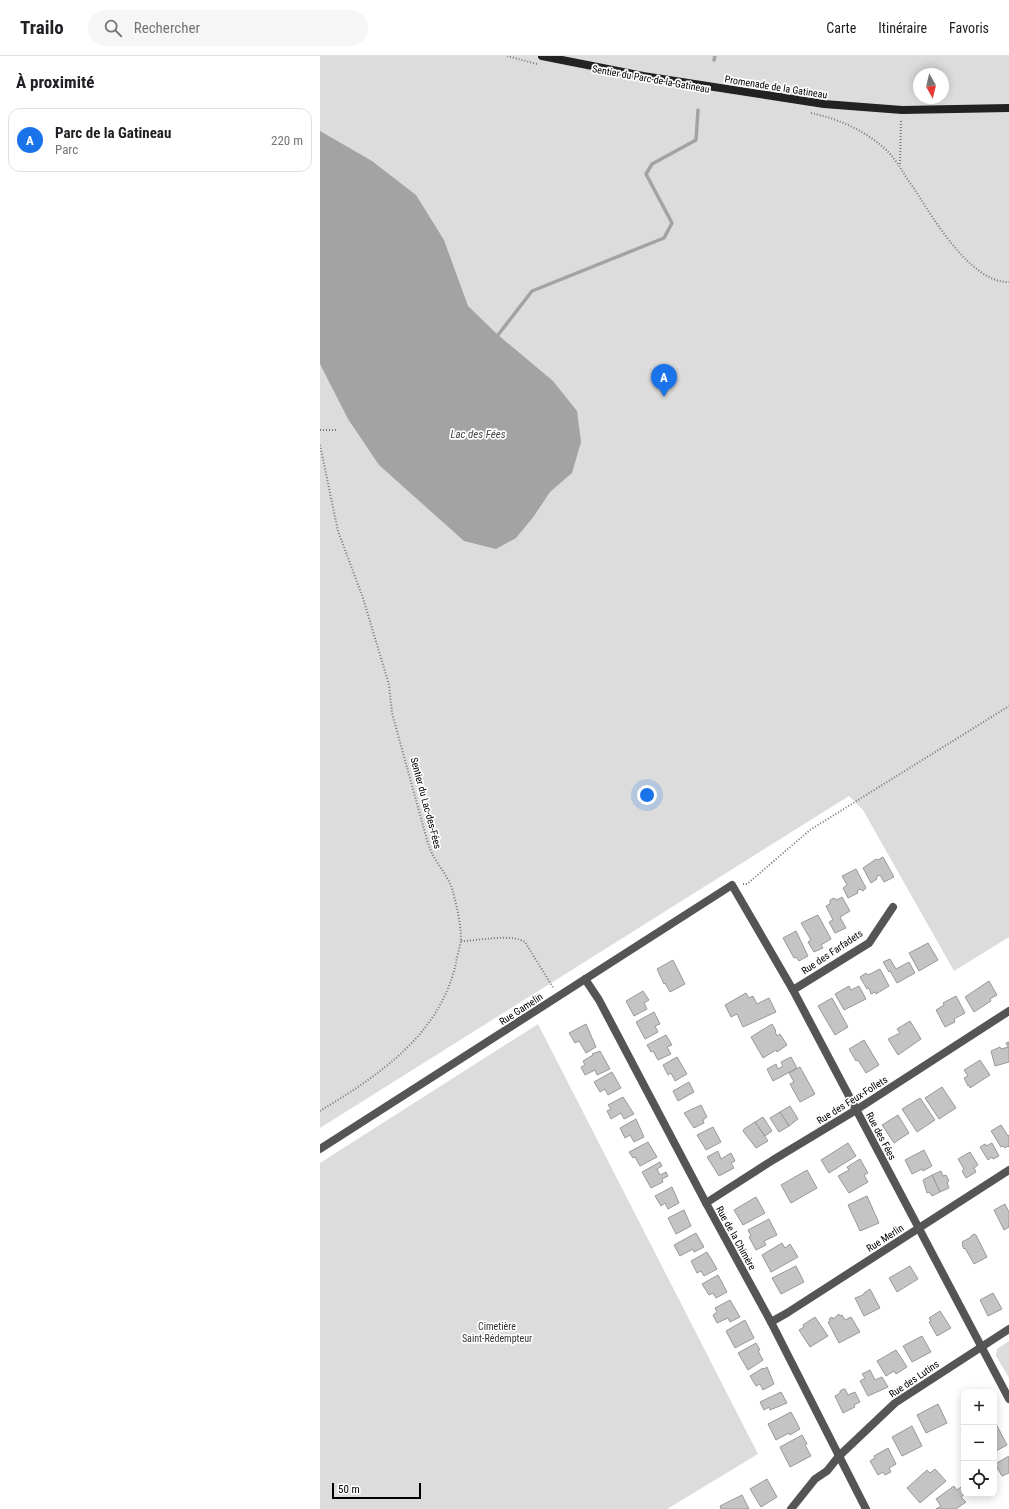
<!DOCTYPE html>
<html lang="fr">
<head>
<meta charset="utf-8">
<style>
  :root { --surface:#fff; --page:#f6f6f6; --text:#202124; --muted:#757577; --line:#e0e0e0; --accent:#1a73e8 }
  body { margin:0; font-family:"Roboto Condensed",sans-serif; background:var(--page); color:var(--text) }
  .controls { position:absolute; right:12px; bottom:12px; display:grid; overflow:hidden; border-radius:8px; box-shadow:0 2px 10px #0003 }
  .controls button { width:36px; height:36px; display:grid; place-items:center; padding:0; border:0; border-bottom:1px solid var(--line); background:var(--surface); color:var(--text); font:20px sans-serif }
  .compass { position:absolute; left:593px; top:12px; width:36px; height:36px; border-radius:50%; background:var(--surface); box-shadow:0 2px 10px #0003; rotate:172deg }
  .scale { position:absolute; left:12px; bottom:10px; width:89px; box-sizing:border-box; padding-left:4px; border:2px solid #000; border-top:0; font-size:11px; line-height:14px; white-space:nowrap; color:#000; -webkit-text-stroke:3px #fff; paint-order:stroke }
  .you { position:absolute; left:327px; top:739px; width:14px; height:14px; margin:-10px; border:3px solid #fff; border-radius:50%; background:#1a73e8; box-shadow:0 0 0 6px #1a73e833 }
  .badge { display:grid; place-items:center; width:26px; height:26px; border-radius:50%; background:var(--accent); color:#fff; font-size:13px; font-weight:700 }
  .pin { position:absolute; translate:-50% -33px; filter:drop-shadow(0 1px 2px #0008) }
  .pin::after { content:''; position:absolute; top:21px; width:14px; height:12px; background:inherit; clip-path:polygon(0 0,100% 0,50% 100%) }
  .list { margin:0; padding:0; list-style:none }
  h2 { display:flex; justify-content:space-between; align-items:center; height:52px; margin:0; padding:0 16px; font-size:17px }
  h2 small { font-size:13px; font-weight:400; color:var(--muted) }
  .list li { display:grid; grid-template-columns:26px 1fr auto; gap:12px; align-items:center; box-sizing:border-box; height:64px; margin:0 8px 8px; padding:0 8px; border:1px solid var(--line); border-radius:12px }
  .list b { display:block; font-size:15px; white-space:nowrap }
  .list p { margin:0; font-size:13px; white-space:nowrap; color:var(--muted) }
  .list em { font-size:13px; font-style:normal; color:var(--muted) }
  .icon { flex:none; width:22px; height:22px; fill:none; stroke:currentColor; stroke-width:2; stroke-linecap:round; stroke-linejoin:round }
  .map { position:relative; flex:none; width:689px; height:1453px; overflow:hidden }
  header { display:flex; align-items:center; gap:24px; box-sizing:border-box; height:56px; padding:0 20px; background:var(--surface); border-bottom:1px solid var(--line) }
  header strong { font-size:19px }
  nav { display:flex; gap:22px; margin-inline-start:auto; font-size:14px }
  .search { width:280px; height:36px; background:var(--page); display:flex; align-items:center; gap:10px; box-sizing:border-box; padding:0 14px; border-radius:22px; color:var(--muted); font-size:15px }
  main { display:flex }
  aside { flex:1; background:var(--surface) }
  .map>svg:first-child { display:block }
</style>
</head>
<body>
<header>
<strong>Trailo</strong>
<div class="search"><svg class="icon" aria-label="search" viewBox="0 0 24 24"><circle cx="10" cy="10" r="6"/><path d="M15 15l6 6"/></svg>Rechercher</div>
<nav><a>Carte</a><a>Itinéraire</a><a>Favoris</a></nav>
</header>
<main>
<aside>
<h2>À proximité<small></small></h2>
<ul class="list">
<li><span class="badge">A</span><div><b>Parc de la Gatineau</b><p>Parc</p></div><em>220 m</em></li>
</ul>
</aside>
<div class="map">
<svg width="689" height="1453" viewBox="0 0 689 1453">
  <rect width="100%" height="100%" fill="#fff"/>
  <!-- green -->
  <g fill="#dcdcdc" fill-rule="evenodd">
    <path d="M0,0H689V881L634,915L543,754L529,740L0,1072ZM599,18H623V42H599Z"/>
    <polygon points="218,968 438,1398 347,1453 0,1453 0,1107"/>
    <polygon points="689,1285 689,1322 676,1300 677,1293"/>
  </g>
  <!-- water -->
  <polygon fill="#a3a3a3" points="0,75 52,105 96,139 124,184 148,250 178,279 233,325 257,355 261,386 252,417 230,436 214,460 196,482 176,493 144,485 59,409 28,363 0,308"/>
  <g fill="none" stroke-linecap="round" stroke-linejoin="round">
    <!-- stream -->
    <g stroke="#a3a3a3" stroke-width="3.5">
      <polyline points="394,4 395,0"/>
      <polyline points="178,279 212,235 344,182 352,167 326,118 332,108 376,84 378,54"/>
    </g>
  </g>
  <!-- building -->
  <g fill="#c4c4c4" stroke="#999">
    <polygon points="563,801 574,821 564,826 560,819 556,821 557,823 551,827 543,812 556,803 558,804"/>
    <polygon points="536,813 546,832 543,835 540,833 537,835 538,837 528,842 523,832 527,829 522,820"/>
    <polygon points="522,841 530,855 520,861 526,872 515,877 509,866 513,864 506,850 510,848 510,844 514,842 517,844"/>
    <polygon points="498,859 511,883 501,889 503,892 494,896 488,886 491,884 481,867"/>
    <polygon points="476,875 488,900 479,905 476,901 474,902 463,882"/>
    <polygon points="608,887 618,904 599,915 589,897"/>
    <polygon points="570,903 576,913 589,906 595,917 577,927 570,915 569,916 563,906"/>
    <polygon points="353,904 365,928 350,936 345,927 344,928 337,913"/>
    <polygon points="560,913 569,930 556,938 555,936 551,938 549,932 547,933 540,921 546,917 548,919"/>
    <polygon points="669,925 677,939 670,943 671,945 654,956 645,941"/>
    <polygon points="529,930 531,934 539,930 546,943 524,954 515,938"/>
    <polygon points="323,935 329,944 324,947 327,953 314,960 306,945"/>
    <polygon points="426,937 429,942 433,940 437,948 449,942 456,956 423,971 417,958 411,961 405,949"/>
    <polygon points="636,940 645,957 634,963 635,966 625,971 616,954 624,949 623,947"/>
    <polygon points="512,942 528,971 515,979 498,950"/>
    <polygon points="334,956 340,968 335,970 338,976 325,983 316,966"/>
    <polygon points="590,965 601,983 578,999 568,983 580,977 577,973"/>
    <polygon points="266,968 276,991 266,997 259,985 255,987 249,977"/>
    <polygon points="452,968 456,975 455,976 457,980 460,978 467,989 457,996 456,994 443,1002 431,981"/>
    <polygon points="346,979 352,989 347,991 351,998 338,1004 333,995 331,996 327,989"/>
    <polygon points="544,984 559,1009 546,1017 538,1004 536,1005 529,993"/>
    <polygon points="689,986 689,1006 675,1010 671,995 680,991 681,993 688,991 686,987"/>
    <polygon points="280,995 290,1013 277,1019 275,1014 265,1019 261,1011 265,1009 263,1005 273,999 272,998"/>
    <polygon points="357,1001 367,1018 355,1025 351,1017 348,1019 343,1009"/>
    <polygon points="471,1001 477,1012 453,1025 447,1013 456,1008 458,1013 463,1010 461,1006"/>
    <polygon points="660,1004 670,1019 650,1032 649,1029 648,1030 644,1022 648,1020 644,1014"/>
    <polygon points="480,1011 495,1038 480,1046 470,1028 474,1026 469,1017"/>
    <polygon points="292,1016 301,1032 288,1039 285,1033 280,1036 274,1026"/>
    <polygon points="369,1026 374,1036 358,1045 353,1035"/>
    <polygon points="622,1031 636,1052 619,1063 605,1042"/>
    <polygon points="303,1041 314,1058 304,1063 301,1057 291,1063 287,1055 291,1053 288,1049"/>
    <polygon points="600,1042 615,1064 597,1076 582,1053"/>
    <polygon points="381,1049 387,1061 383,1064 384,1067 374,1072 364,1057"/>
    <polygon points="470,1050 478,1063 469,1070 460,1056"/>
    <polygon points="460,1056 469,1070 459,1076 450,1062"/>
    <polygon points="578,1059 589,1077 574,1087 562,1069"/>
    <polygon points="443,1061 452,1075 445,1080 435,1066"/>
    <polygon points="316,1063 324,1081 314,1086 310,1079 305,1082 300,1072"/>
    <polygon points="435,1066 448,1085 436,1092 423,1075 424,1073"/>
    <polygon points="681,1069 688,1080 689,1079 689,1091 688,1090 685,1092 683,1090 681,1091 671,1075"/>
    <polygon points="393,1071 401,1086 386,1094 377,1079"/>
    <polygon points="328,1086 337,1101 320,1110 315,1101 313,1102 309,1096"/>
    <polygon points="528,1087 536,1100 509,1117 501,1104"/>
    <polygon points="672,1087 679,1100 673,1103 672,1101 668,1104 660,1091 665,1088 666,1090"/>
    <polygon points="604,1094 612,1110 603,1115 602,1113 592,1118 585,1104"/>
    <polygon points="398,1095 401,1103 411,1097 415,1105 411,1107 414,1112 399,1120 387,1101"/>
    <polygon points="650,1096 658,1109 654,1112 656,1116 646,1122 642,1115 644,1113 638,1103"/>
    <polygon points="540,1103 548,1117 544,1119 548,1126 529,1137 518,1120 529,1114 527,1111"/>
    <polygon points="340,1106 342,1110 337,1113 340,1119 346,1116 348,1120 342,1123 343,1126 331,1132 322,1116"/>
    <polygon points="487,1114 497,1132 471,1147 461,1129"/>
    <polygon points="621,1115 623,1120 626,1119 629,1125 627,1126 629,1132 620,1136 612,1119"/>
    <polygon points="612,1119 620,1136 612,1140 609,1136 607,1137 603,1124"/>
    <polygon points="352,1131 359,1147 348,1153 345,1147 341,1150 335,1140"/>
    <polygon points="547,1140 559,1167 540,1175 528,1149"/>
    <polygon points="436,1141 445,1157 423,1169 414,1154"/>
    <polygon points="685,1148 689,1156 689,1171 684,1174 674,1154"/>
    <polygon points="364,1154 371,1170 356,1178 348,1162"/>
    <polygon points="449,1163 457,1179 444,1185 446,1189 436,1194 429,1181 431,1180 428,1174"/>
    <polygon points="376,1177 384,1191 374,1196 373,1193 360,1200 354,1189"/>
    <polygon points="654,1178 656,1179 667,1201 654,1208 645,1192 644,1193 642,1189 643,1188 642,1186 651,1181 651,1180"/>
    <polygon points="462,1187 465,1192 470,1188 478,1201 451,1216 442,1199"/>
    <polygon points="387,1196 397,1213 384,1220 381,1215 377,1217 371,1205"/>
    <polygon points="476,1210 484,1226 461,1238 452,1222"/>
    <polygon points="590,1210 598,1223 577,1236 569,1222"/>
    <polygon points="398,1219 407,1236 396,1242 393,1237 389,1239 382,1228"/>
    <polygon points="550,1233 560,1252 544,1260 535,1242 543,1239 544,1237"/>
    <polygon points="673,1237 682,1253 668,1260 660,1244"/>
    <polygon points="410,1244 420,1261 410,1266 408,1262 397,1267 393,1259 397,1256 395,1252"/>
    <polygon points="620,1255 631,1272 617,1280 609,1266 611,1265 609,1262"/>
    <polygon points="519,1258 520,1260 522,1259 525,1264 531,1261 540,1276 519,1287 508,1266 510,1265 509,1263 512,1261 513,1263"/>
    <polygon points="495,1261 508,1280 490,1291 479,1274 484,1271 483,1269"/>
    <polygon points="425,1264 434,1282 415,1292 406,1275"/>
    <polygon points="602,1280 611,1296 592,1306 583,1290"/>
    <polygon points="436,1287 440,1294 438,1295 443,1304 428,1314 418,1297"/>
    <polygon points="576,1294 587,1311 576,1318 574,1315 566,1320 557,1305"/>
    <polygon points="447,1311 454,1328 443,1334 440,1328 436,1330 430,1320 443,1312 444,1313"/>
    <polygon points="550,1314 555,1324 562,1321 568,1331 548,1340 540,1325 545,1322 542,1318"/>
    <polygon points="523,1333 525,1333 528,1339 535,1336 540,1346 534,1349 535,1351 523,1357 515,1340 520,1337 520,1335"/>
    <polygon points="461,1336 467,1347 450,1354 449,1351 444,1354 440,1346"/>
    <polygon points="618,1348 627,1367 606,1377 597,1359"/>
    <polygon points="471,1356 480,1373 470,1379 469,1377 456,1384 448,1368"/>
    <polygon points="676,1368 687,1389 674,1396 674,1369"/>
    <polygon points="592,1370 602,1390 582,1400 572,1381"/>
    <polygon points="482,1379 487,1388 485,1389 491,1400 470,1411 460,1391"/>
    <polygon points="568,1392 576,1408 569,1412 571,1416 565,1419 563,1416 558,1419 550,1405 555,1402 554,1400"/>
    <polygon points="689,1400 689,1417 682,1420 675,1408"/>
    <polygon points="615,1413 626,1425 600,1447 587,1432 607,1414 610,1417"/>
    <polygon points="447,1423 457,1441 441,1451 430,1433"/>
    <polygon points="634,1430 637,1434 641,1431 645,1438 641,1441 646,1446 636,1453 616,1453 621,1450 616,1443"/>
    <polygon points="422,1439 429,1453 401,1453 400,1450"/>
  </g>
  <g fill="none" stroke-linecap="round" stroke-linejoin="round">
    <!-- path -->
    <g stroke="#777" stroke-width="2" stroke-dasharray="1 2" stroke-linecap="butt">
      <polyline points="187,0 217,8"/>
      <path d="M491,57C516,62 544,74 564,92C577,103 583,118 593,131C612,160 650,227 689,226"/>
      <polyline points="580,108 581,63"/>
      <polyline points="0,374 18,374"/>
      <path d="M0,389L18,475L43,542L69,629L72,657L107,784C109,790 111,796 114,801C120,812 130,823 133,836C137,851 141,868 141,884C140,891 137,900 136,907C120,979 59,1019 0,1055"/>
      <polyline points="423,828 427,828 490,774 689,650"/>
      <path d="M141,885C159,885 190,877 205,886L234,933"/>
    </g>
    <!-- street -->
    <g stroke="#555" stroke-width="8">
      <polyline points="265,923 279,944 386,1147 451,1266 546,1453"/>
      <polyline points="473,934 549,887 573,851"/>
      <polyline points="0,1093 412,829 473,934 689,1343"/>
      <polyline points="386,1147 453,1104 536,1054 689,955"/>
      <polyline points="451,1266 467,1257 689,1114"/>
      <polyline points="471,1453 495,1423 507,1415 519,1400 575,1347 689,1273"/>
    </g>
    <!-- secondary -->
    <polyline stroke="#222" stroke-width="8" points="222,0 323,20 504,48 582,54 689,52"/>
  </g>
  <g text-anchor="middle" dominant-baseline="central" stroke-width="3.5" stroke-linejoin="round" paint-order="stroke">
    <!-- street labels -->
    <g font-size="10" fill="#000" stroke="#fff">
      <text transform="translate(331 23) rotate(10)">Sentier du Parc-de-la-Gatineau</text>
      <text transform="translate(456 31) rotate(9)">Promenade de la Gatineau</text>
      <text transform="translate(106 747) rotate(75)">Sentier du Lac-des-Fées</text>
      <text transform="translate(512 896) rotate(-34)">Rue des Farfadets</text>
      <text transform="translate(201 953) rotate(-33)">Rue Gamelin</text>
      <text transform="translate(532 1044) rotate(-32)">Rue des Feux-Follets</text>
      <text transform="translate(561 1080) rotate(62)">Rue des Fées</text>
      <text transform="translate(416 1182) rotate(61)">Rue de la Chimère</text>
      <text transform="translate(565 1182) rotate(-33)">Rue Merlin</text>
      <text transform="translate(594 1323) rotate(-34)">Rue des Lutins</text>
    </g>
    <!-- park labels -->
    <g font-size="10" fill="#333" stroke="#fff">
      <text x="177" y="1270">Cimetière<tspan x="177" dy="12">Saint-Rédempteur</tspan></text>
    </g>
    <!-- water labels -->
    <g font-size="11" font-style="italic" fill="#444" stroke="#fff">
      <text x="158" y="378">Lac des Fées</text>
    </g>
  </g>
</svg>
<div class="controls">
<button>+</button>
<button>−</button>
<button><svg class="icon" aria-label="locate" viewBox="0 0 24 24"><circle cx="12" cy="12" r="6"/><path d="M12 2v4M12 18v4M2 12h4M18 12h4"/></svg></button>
</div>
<svg class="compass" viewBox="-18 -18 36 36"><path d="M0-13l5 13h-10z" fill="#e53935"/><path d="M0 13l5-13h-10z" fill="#757577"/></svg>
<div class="scale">50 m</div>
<div class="you"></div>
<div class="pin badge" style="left:344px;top:341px">A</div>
</div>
</main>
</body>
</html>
